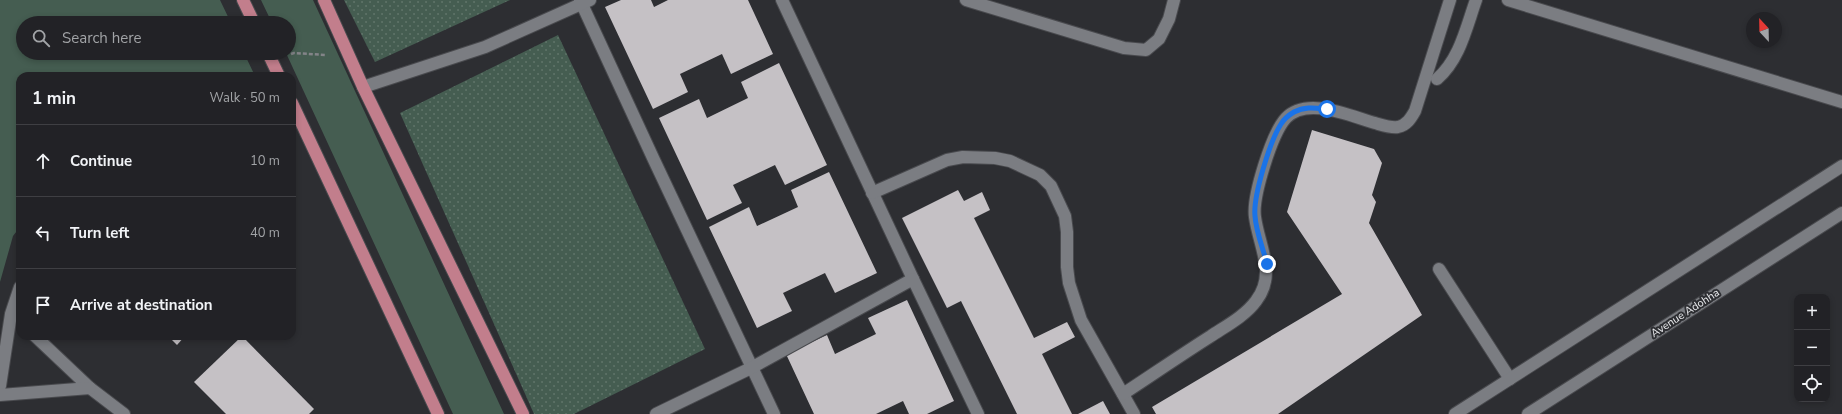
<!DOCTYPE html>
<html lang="en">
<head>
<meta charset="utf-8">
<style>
  :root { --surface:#222226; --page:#2e2f32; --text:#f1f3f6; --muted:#a2a4a7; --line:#3f3f43 }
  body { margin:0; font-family:"Nunito Sans",sans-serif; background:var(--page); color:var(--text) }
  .controls { position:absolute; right:12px; bottom:12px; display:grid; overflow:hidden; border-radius:8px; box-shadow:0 2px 6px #0003 }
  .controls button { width:36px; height:36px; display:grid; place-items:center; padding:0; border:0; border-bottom:1px solid var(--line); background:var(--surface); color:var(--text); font:20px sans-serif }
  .compass { position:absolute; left:1746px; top:12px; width:36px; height:36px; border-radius:50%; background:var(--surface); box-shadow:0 2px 6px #0003; rotate:338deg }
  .stop { position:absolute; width:12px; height:12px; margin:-9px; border:3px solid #1a73e8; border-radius:50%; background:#fff }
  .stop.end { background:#1a73e8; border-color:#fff; box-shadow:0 1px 4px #0008 }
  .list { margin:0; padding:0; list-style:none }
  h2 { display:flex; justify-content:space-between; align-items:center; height:52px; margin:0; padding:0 16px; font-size:17px }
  h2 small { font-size:13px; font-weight:400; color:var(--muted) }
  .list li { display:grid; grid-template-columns:26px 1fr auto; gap:12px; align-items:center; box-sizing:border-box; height:72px; padding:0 16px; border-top:1px solid var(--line) }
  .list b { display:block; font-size:15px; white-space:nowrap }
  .list em { font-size:13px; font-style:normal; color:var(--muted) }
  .icon { flex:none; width:22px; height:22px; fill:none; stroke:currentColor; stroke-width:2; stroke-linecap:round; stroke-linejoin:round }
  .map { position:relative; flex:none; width:1842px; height:414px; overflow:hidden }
  .search { position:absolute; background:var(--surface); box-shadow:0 2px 6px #0003; left:16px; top:16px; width:280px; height:44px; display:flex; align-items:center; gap:10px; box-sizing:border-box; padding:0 14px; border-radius:22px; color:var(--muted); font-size:15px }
  .panel { position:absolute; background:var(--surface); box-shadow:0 2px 6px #0003; left:16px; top:72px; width:280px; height:268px; border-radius:12px }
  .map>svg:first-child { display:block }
</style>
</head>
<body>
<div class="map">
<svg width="1842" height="414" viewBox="0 0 1842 414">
  <defs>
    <pattern id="park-dots" width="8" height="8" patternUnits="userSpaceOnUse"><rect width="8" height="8" fill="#455d51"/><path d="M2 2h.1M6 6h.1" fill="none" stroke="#60756a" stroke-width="1.8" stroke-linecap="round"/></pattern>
  </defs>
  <rect width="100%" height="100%" fill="#2d2e32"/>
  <!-- grass -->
  <g fill="#455d51">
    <polygon points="0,0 220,0 231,23 23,23 23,53 244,53 255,76 20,76 20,227 13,236 0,282"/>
    <polygon points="261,0 313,0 504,414 453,414 286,53 289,53 289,23 272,23"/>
  </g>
  <!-- park -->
  <g fill="url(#park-dots)">
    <polygon points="344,0 510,0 375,62"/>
    <polygon points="558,35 705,349 574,414 534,414 400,113"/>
  </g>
  <!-- building -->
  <g fill="#c5c1c5">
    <polygon points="621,0 651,0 654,7 668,0 748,0 773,54 731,74 722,54 680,74 688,92 653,109 605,7"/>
    <polygon points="779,63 827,165 785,185 775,165 733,185 742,203 707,220 659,118 699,99 707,118 748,98 741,82"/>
    <polygon points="1312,130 1374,149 1382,163 1372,195 1376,202 1369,223 1422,315 1278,414 1156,414 1152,407 1342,294 1287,212"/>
    <polygon points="829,172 877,273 835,293 825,273 783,293 792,311 757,328 709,227 749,207 757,226 798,207 791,190"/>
    <polygon points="958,190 964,201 982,192 990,210 974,218 1034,338 1067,322 1075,337 1042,354 1072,414 1017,414 961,301 947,308 902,218"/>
    <polygon points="907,300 954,401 927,414 909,414 903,401 876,414 814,414 786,354 827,335 835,354 876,334 868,318"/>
    <polygon points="168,336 185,336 177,345"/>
    <polygon points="242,336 314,409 309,414 226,414 194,382"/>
    <polygon points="1103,401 1110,414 1078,414"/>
  </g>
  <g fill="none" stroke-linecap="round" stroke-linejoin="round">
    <!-- lane casing -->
    <g stroke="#494a4e" stroke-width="14">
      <g id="lane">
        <path d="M1437,79C1460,59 1466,28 1476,0"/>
        <polyline points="1439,269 1510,379"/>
      </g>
    </g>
    <!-- street casing -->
    <g stroke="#494a4e" stroke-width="14">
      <g id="street">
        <polyline points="580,0 654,160 774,414"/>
        <polyline points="782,0 913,279"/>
        <polyline points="966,0 1124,48 1146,50 1159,39 1169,19 1174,0"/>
        <polyline points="1508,0 1842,102"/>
        <polyline points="363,87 485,47 590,0"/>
        <polyline points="872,193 947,160 963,157 995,158 1010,161 1040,175 1051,186 1065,216 1067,232 1067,267 1069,283 1081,320 1134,414"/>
        <polyline points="35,336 90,388 124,414"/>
        <polyline points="0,386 11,314 20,287"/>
        <path d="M1123,394C1152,375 1181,355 1211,336C1226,326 1245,316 1256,301C1277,274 1259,247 1255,217C1252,197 1272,133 1286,118C1307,96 1350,116 1375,123C1382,125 1390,128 1398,127C1407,125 1411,118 1415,111L1450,0"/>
        <polyline points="0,395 90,388"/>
        <polyline points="656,414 751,368 913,279 978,414"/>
        <polyline points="1455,414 1842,166"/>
        <polyline points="1528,414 1842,213"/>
      </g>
    </g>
    <!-- primary casing -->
    <g stroke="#494a4e" stroke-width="14">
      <g id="primary">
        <polyline points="243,0 254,23"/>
        <polyline points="324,0 363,87 523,414"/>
        <polyline points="268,53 279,76"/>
        <polyline points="292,103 438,414"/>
      </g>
    </g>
    <!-- path -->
    <polyline stroke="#838488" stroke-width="2.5" stroke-dasharray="4 2" stroke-linecap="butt" points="291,54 294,53 326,55"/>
    <!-- lane -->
    <use href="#lane" stroke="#7b7d82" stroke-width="12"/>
    <!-- street -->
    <use href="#street" stroke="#7b7d82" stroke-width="12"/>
    <!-- primary -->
    <use href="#primary" stroke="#c27e8c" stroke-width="12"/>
  </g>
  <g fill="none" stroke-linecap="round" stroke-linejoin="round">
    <!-- route -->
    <path stroke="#1a73e8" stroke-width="5" d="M1267,264C1263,248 1256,232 1255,216C1253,196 1270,141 1281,124C1284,119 1289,115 1294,112C1305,106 1316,108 1327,109"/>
  </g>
  <g text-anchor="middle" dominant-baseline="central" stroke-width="4" stroke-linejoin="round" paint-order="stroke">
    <!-- street labels -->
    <g font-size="11" fill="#edeef1" stroke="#2d2e32">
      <text transform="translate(1685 313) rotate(-33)">Avenue Adohha</text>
    </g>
  </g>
</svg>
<div class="controls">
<button>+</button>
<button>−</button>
<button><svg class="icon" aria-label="locate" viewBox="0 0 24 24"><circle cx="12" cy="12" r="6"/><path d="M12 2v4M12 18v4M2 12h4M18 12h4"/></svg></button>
</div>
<svg class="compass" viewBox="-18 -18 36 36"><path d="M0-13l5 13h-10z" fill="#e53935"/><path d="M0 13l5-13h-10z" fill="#a2a4a7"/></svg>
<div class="stop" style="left:1327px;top:109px"></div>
<div class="stop end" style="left:1267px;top:264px"></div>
<div class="search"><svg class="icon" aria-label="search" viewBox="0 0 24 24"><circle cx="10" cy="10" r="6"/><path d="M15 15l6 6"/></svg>Search here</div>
<section class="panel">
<h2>1 min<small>Walk · 50 m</small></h2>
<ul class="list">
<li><svg class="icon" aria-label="ahead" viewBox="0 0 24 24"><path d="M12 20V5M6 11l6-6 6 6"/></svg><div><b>Continue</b></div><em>10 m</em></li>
<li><svg class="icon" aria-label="left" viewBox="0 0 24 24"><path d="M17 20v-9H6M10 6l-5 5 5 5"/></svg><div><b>Turn left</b></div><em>40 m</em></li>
<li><svg class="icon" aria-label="arrive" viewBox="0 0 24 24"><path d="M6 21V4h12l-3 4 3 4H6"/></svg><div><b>Arrive at destination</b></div></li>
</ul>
</section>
</div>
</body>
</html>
